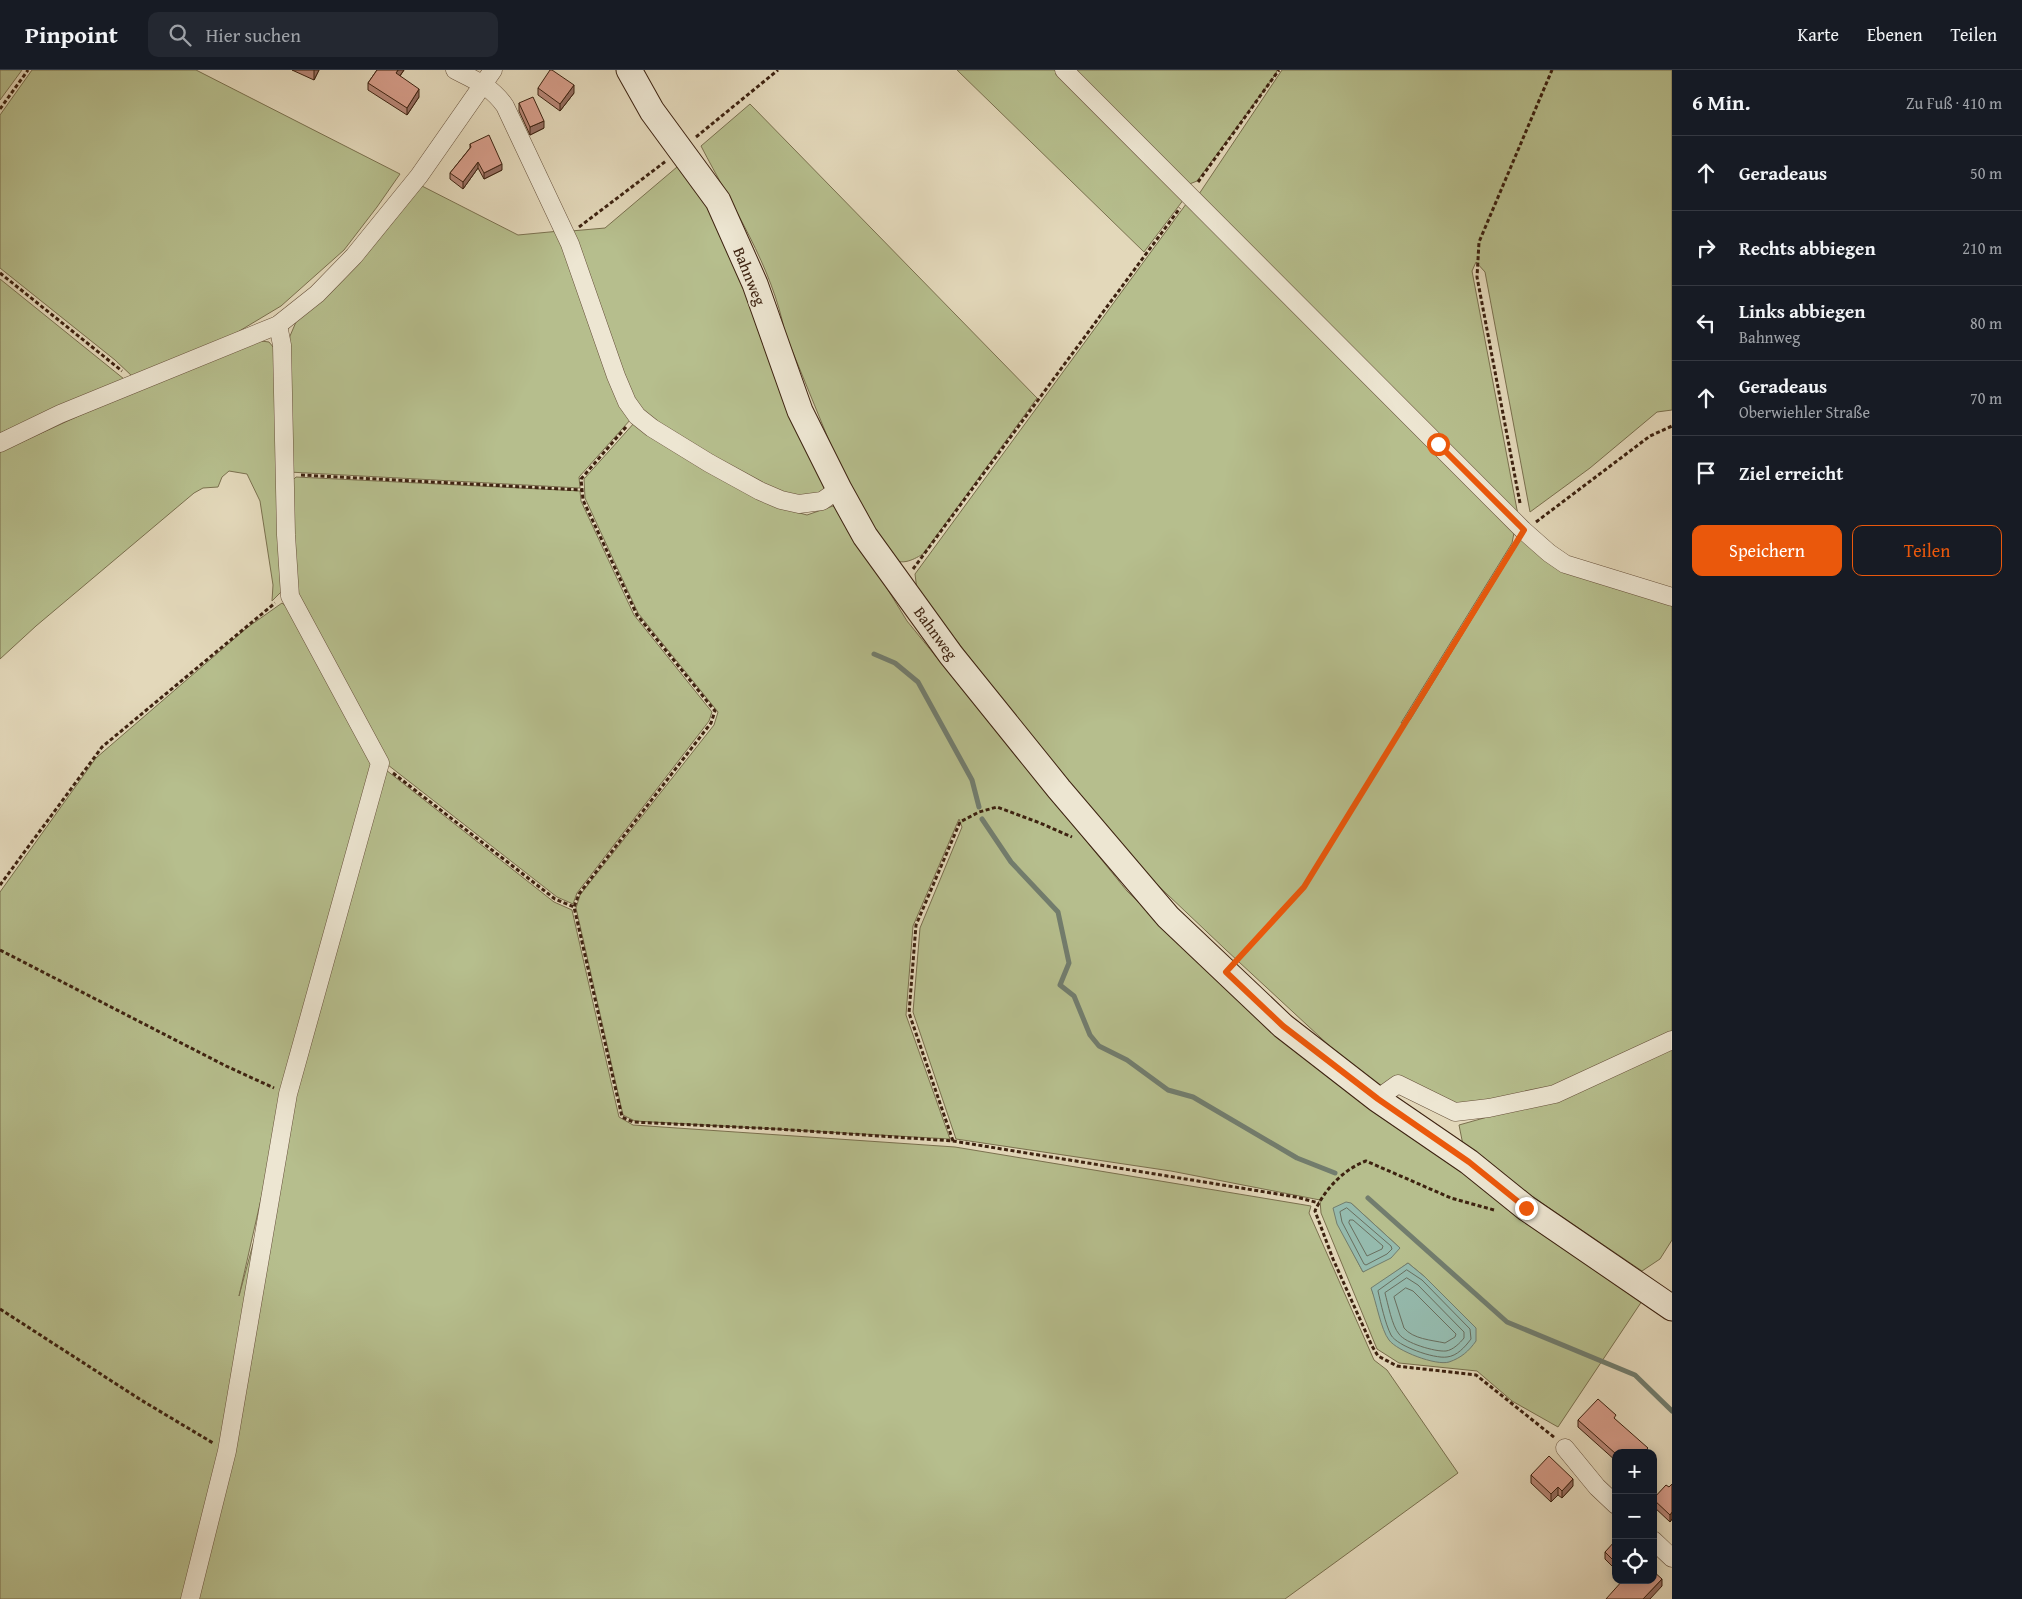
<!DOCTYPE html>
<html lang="de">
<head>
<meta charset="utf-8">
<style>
  :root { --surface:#171b24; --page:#242831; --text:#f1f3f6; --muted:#9ea1a6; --line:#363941; --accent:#ea580c }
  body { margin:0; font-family:"Gentium Book Plus",serif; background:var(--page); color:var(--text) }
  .controls { position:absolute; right:15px; bottom:15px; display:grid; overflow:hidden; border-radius:10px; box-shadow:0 2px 12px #0003 }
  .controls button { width:45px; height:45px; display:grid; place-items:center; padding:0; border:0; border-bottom:1px solid var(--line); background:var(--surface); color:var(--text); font:25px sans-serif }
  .stop { position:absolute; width:15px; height:15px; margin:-11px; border:4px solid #ea580c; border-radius:50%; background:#fff }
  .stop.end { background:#ea580c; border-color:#fff; box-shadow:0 1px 5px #0008 }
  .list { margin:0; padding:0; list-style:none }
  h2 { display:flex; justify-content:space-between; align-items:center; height:65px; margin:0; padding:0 20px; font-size:21px }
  h2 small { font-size:16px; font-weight:400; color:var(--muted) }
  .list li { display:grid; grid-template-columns:32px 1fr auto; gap:15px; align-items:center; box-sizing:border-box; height:75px; padding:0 20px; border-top:1px solid var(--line) }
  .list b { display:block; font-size:19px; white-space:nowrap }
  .list p { margin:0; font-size:16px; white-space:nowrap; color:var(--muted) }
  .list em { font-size:16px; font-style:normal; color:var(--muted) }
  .actions { display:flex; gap:10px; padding:15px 20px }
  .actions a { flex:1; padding:11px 0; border:1px solid var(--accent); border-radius:10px; text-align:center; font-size:18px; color:var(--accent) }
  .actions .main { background:var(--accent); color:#fff }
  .icon { flex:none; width:28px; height:28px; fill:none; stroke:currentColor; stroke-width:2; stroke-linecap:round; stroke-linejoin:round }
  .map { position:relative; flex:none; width:1672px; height:1529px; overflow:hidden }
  header { display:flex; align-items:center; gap:30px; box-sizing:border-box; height:70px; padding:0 25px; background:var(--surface); border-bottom:1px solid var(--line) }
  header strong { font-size:24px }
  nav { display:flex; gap:28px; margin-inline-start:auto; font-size:18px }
  .search { width:350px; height:45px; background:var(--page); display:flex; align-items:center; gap:12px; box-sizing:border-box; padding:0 18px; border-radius:10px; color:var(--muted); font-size:19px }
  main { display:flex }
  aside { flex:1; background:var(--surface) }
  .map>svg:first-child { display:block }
</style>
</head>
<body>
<header>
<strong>Pinpoint</strong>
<div class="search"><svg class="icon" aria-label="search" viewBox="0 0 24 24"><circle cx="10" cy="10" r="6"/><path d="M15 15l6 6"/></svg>Hier suchen</div>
<nav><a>Karte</a><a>Ebenen</a><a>Teilen</a></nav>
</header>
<main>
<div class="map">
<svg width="1672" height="1529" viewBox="0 0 1672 1529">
  <rect width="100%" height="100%" fill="#e3d8ba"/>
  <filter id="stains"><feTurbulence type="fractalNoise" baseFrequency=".004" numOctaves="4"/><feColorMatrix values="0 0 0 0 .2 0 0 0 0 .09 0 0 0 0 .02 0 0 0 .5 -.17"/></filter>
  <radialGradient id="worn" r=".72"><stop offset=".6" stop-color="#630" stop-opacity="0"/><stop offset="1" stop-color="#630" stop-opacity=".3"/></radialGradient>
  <!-- green -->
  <g fill="#b6be8d" stroke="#7a704e" fill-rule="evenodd">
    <polygon points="0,0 22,0 0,30"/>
    <polygon points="32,0 196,0 400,104 377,137 344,180 281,236 226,269 133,307 115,290 0,198 0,45"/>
    <polygon points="957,0 1060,0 1187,125 1144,182"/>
    <polygon points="1071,0 1277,0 1276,4 1197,111 1187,115"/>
    <polygon points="1282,0 1672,0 1672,340 1657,342 1590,398 1530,442 1485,202 1476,192 1472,201 1518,445 1199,124"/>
    <path d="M750,34L1037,328L923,484C911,491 901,496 889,487L839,395L785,263C772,196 732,136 701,76Z"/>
    <polygon points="677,97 683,99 716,147 829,417 820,427 788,427 662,360 632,328 571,161 605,158"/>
    <polygon points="418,114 518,165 560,161 631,349 579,407 580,418 289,402 288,279 290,266 296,252"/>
    <polygon points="1189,130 1514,463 1512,473 1401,653 1410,650 1522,467 1672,530 1672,966 1565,1015 1460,1037 1375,1018 1225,879 1149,807 1081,730 917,520 915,504"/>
    <polygon points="0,209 124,309 0,363"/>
    <polygon points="261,271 269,272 274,278 282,521 272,531 273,515 260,431 247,404 229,401 222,407 218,417 203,418 194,423 36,556 0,589 0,382 85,343"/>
    <path d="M635,352L785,439L807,445L836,435L907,551L1127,821L1260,950L1642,1231L1558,1357L1512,1331L1477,1301L1399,1293L1377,1279L1321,1143L1320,1130L1171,1101L956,1069L913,942L920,858L962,757L959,749L913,856L906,945L950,1069L635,1051L623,1045L576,838L580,825L714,655L718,642L638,543L585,428L584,409ZM1351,1133L1400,1178L1363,1202L1351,1179ZM1408,1193L1425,1207L1476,1258L1373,1224L1372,1219Z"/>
    <polygon points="296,407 580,421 581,431 634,545 712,642 709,651 577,823 573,834 557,827 388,695 299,536 290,413"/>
    <polygon points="282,533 288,538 372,693 286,1019 239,1226 301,996 386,700 554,832 572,840 619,1047 633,1055 955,1077 1311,1136 1309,1143 1374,1290 1387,1300 1458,1403 1285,1529 0,1529 0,822 96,688 248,557"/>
    <polygon points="1672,974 1672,1170 1660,1189 1642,1201 1464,1080 1459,1055 1548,1030"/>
  </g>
  <!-- water -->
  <g fill="#95baad" stroke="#727d6e">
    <polygon points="1346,1132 1351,1133 1400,1178 1391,1188 1363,1202 1337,1154 1333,1138"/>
    <path d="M1408,1193L1425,1207L1476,1258V1271C1469,1281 1461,1288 1449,1292C1436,1296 1397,1281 1389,1270C1381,1260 1376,1231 1371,1218Z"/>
  </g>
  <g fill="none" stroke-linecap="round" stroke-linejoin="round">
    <!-- shore -->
    <g stroke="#696e5e" stroke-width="1">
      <polygon points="1347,1138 1391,1176 1392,1179 1387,1184 1366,1195 1364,1194 1342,1152 1340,1142"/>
      <polygon points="1350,1150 1353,1150 1383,1176 1382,1179 1367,1186 1349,1153"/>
      <path d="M1407,1200L1422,1210L1470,1259L1471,1269C1465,1277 1457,1286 1447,1287C1434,1289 1397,1276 1391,1265C1385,1253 1381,1234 1378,1221Z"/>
      <path d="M1407,1208L1418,1215L1464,1262V1268C1460,1273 1453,1280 1446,1281C1435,1282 1405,1273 1399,1264C1392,1256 1388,1234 1385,1223Z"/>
      <path d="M1406,1218L1413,1221L1456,1264L1455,1267L1445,1273C1431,1270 1413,1269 1404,1258L1394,1227Z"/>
    </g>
    <!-- stream -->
    <g stroke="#727d6e" stroke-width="5">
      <polyline points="874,584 895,593 918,612 972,710 979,737"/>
      <polyline points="982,749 1011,792 1058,842 1069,893 1060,915 1074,926 1090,965 1099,976 1127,990 1168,1020 1193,1027 1297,1088 1335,1103"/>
      <polyline points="1368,1128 1507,1252 1635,1305 1672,1341"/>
    </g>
    <!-- minor casing -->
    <g stroke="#66503a" stroke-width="19">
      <g id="minor">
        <path d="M455,0C475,10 492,17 505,36L570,174L616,306L627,332L637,346L652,358L709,393L760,421L781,430L799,434L822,431L839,419"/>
        <polyline points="1064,0 1523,460 1549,483 1565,494 1672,527"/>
        <polyline points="0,373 60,344 278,255 317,224 354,186 419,106 493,0"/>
        <polyline points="1377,1029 1398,1014 1455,1042 1489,1038 1555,1024 1672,970"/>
        <polyline points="1565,1378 1597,1417 1616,1435"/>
        <polyline points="1653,1470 1672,1488"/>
        <polyline points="190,1529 227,1381 288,1024 380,693 290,526 286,465 282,275 278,255"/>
      </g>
    </g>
    <!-- secondary casing -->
    <g stroke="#3d2210" stroke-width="27">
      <polyline id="secondary" points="629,0 652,41 718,131 755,214 800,341 839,419 865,466 951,585 1059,719 1168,847 1283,956 1377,1029 1469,1092 1526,1138 1672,1238"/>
    </g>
    <!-- path -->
    <g stroke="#3d2210" stroke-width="3" stroke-dasharray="4 2.5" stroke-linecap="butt">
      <polyline points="0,39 28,0"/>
      <polyline points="696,67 778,0"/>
      <polyline points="1198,112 1279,0"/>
      <polyline points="579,157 666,91"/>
      <polyline points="0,203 122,301"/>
      <polyline points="626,357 581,409 583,430 637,545 715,641 711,653 579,824 574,837 622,1047 633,1052 777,1059 953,1071 1296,1127 1319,1133"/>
      <polyline points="301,405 582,420"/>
      <polyline points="1520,433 1477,207 1479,172 1552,0"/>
      <polyline points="1536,452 1650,366 1672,356"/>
      <polyline points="913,499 1180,138"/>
      <polyline points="393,703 555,829 574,837"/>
      <polyline points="0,815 102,677 275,533"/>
      <polyline points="0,880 226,996 274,1018"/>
      <polyline points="1239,887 1304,817 1515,474"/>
      <polyline points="953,1071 909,943 916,855 960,752 979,742 997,737 1040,753 1072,767"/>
      <path d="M1494,1140L1451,1128L1366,1091C1344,1099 1324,1120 1315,1141L1333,1189L1372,1276L1378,1286L1397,1296L1476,1305L1555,1368"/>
      <polyline points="0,1239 141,1330 213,1373"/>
    </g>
    <!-- minor -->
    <use href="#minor" stroke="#ede6d2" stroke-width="18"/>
    <!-- secondary -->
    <use href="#secondary" stroke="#ede6d2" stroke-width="25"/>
  </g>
  <!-- wall -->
  <g fill="#b78676" stroke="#3d2210">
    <polygon points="292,0 319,0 314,10"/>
    <polygon points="377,0 404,0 400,6 419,27 407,45 368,20 368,13"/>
    <polygon points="538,18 574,23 560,41 538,25"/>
    <polygon points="519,33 544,58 530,65 519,41"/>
    <polygon points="470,74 502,100 484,109 478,98 463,119 450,109 450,103 470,78"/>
    <polygon points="1578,1350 1616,1350 1648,1383 1616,1383 1616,1391 1578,1357"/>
    <polygon points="1531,1405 1573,1416 1562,1428 1558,1425 1551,1432 1531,1413"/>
    <polygon points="1672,1414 1672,1449 1670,1452 1653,1436 1653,1429 1669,1417"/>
    <polygon points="1616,1472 1616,1500 1605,1489 1605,1482"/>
  </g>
  <!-- shaded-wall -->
  <g fill="#956d60" stroke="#3d2210">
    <polygon points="314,0 319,0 314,10"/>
    <polygon points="398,0 404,0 396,11 396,3"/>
    <polygon points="574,15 574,23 560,41 560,34"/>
    <polygon points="419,19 419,27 407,45 407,38"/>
    <polygon points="544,51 544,58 530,65 530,57"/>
    <polygon points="478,92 478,98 463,119 463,112"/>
    <polygon points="502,94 502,100 484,109 484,103"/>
    <polygon points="1573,1409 1573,1416 1562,1428 1562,1421"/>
    <polygon points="1558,1417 1558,1425 1551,1432 1551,1424"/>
    <polygon points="1672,1442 1672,1449 1670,1452 1670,1445"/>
    <polygon points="1662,1509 1662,1516 1650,1529 1643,1529"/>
  </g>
  <!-- building -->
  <g fill="#d59c89" stroke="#3d2210">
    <polygon points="377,0 398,0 396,3 419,19 407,38 368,13"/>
    <polygon points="550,0 552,0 574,15 560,34 538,18"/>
    <polygon points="533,27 544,51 530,57 519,33"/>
    <polygon points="489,65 502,94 484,103 478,92 463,112 450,103 471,77 470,74"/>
    <polygon points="1598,1329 1616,1345 1614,1348 1648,1378 1643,1383 1616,1383 1616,1384 1578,1350"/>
    <polygon points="1549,1386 1573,1409 1562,1421 1558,1417 1551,1424 1531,1405"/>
    <polygon points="1672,1414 1672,1442 1670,1445 1653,1429 1666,1415 1669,1417"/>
    <polygon points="1615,1471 1616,1472 1616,1493 1605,1482"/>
    <polygon points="1653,1501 1662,1509 1643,1529 1606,1529 1623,1510 1653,1510"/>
  </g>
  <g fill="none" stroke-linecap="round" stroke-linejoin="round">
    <!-- route -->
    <polyline stroke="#ea580c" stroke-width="6" points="1438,374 1524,460 1304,817 1226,902 1283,956 1378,1029 1469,1092 1526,1138"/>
  </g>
  <g text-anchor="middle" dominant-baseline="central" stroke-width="4" stroke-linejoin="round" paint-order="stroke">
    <!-- street labels -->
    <g font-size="16" fill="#3d2210" stroke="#ede6d2">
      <text transform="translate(750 206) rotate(68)">Bahnweg</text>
      <text transform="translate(936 563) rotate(54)">Bahnweg</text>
    </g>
  </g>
  <rect width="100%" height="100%" filter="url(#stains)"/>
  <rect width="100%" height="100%" fill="url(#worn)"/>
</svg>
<div class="controls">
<button>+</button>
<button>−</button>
<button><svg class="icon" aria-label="locate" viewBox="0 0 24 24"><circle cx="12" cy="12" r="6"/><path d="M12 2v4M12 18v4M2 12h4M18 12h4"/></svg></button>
</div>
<div class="stop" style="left:1438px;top:374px"></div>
<div class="stop end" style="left:1526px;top:1138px"></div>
</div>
<aside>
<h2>6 Min.<small>Zu Fuß · 410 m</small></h2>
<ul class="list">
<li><svg class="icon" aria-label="ahead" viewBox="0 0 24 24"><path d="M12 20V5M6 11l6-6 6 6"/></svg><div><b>Geradeaus</b></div><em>50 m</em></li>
<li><svg class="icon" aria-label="right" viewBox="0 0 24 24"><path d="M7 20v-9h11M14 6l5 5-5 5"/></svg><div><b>Rechts abbiegen</b></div><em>210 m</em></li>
<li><svg class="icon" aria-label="left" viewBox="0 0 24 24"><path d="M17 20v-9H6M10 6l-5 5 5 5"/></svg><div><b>Links abbiegen</b><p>Bahnweg</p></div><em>80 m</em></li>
<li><svg class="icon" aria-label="ahead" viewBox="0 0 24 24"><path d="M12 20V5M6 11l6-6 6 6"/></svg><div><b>Geradeaus</b><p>Oberwiehler Straße</p></div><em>70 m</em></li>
<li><svg class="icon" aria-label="arrive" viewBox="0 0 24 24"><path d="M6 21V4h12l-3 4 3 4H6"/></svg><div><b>Ziel erreicht</b></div></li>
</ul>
<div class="actions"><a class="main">Speichern</a><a>Teilen</a></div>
</aside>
</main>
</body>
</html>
